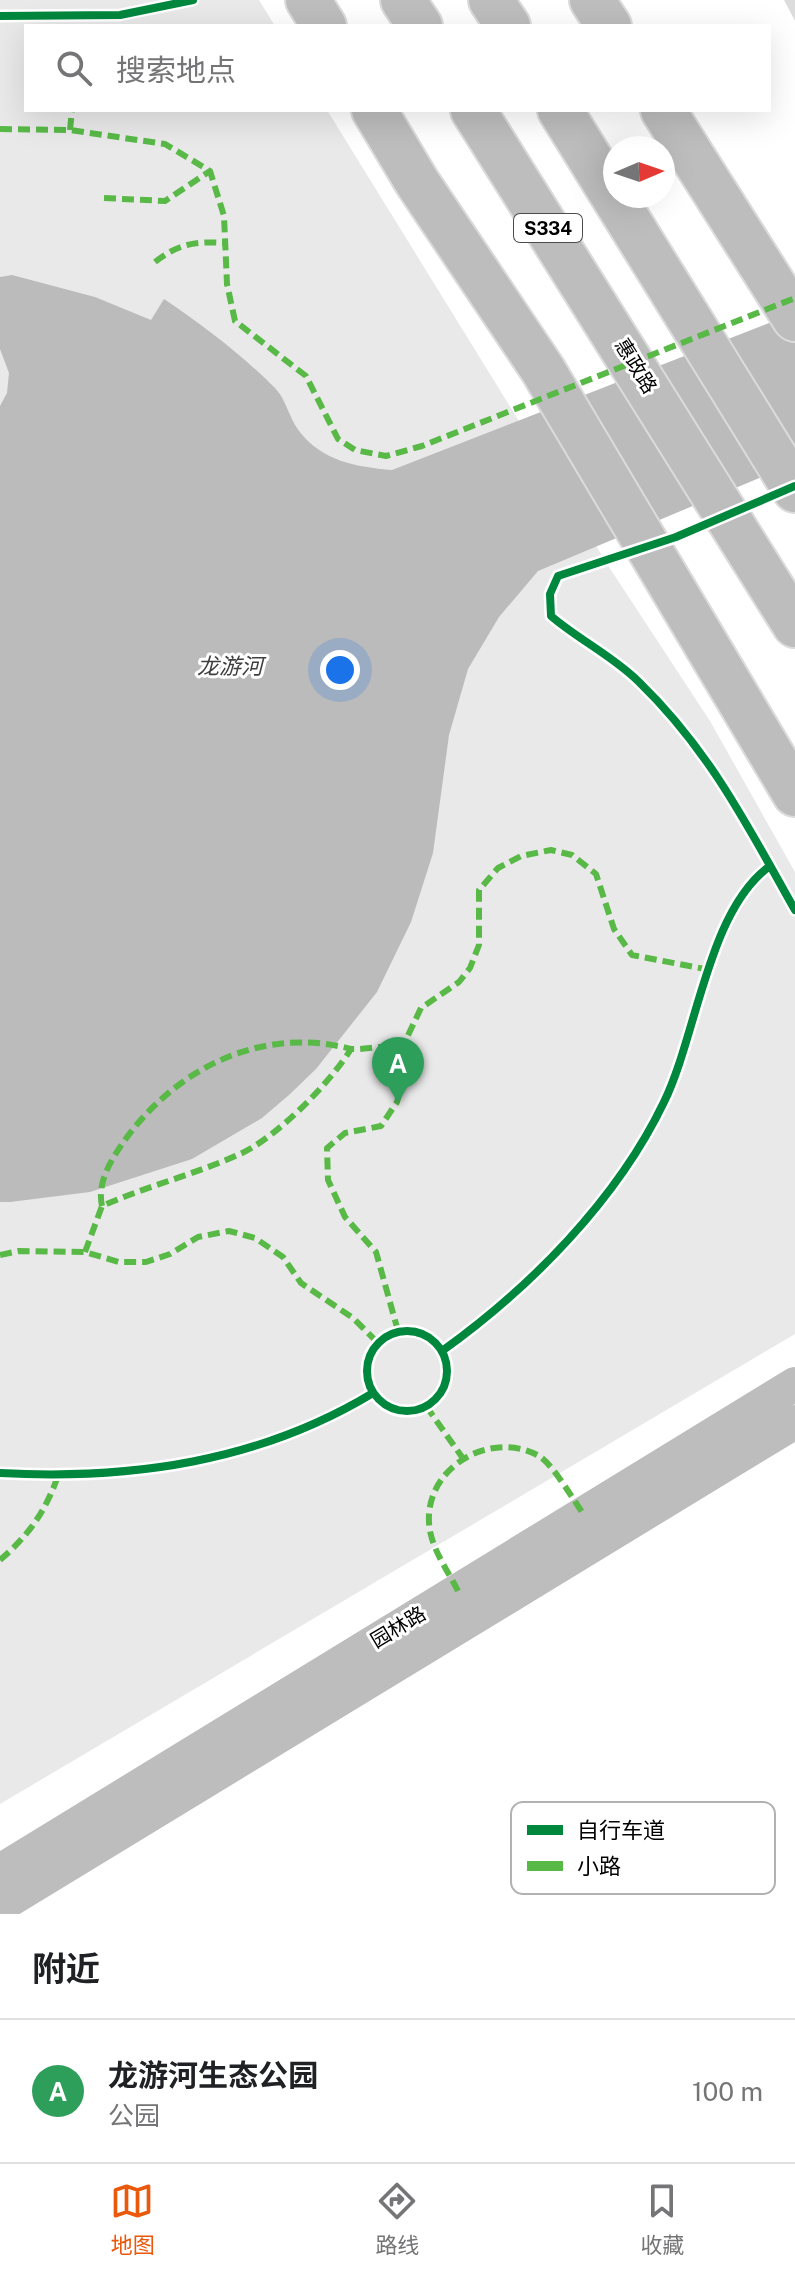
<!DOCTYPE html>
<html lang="zh">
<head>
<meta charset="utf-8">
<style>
  :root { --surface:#fff; --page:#f6f6f6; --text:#202124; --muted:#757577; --line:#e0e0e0; --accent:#ea580c }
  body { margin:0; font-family:"Public Sans","Noto Sans SC",sans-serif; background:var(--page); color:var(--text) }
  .compass { position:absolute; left:603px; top:136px; width:72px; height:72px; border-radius:50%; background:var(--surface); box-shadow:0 8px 32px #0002; rotate:88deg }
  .you { position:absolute; left:340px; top:670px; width:28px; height:28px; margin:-20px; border:6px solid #fff; border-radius:50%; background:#1a73e8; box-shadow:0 0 0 12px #1a73e833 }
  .badge { display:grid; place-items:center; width:52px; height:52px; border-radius:50%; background:var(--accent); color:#fff; font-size:26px; font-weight:700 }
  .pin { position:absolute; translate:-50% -66px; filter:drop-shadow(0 2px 4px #0008) }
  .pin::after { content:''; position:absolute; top:42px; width:28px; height:24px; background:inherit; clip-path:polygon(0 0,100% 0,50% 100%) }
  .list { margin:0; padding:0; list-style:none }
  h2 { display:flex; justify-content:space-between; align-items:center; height:104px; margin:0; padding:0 32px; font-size:34px }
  h2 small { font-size:26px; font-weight:400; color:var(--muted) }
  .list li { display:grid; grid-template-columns:52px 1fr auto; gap:24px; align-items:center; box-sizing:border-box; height:144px; padding:0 32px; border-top:2px solid var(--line) }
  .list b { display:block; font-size:30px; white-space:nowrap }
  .list p { margin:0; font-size:26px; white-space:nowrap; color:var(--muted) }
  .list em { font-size:26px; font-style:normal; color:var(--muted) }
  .icon { flex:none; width:44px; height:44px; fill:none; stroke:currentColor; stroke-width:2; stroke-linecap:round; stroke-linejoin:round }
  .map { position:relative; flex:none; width:795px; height:1914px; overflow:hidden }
  .search { position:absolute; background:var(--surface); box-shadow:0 8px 32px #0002; left:24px; right:24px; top:24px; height:88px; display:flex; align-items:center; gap:20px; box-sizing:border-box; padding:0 28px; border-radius:0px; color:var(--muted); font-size:30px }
  .sheet { height:248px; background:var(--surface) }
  nav { display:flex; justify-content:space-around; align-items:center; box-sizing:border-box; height:112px; border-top:2px solid var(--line); background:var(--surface); font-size:22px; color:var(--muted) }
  nav a { display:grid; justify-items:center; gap:4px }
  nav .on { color:var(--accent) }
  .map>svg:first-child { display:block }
</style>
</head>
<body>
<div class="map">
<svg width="795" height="1914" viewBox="0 0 795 1914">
  <rect width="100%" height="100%" fill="#fff"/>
  <!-- green -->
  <polygon fill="#e9e9e9" points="0,0 259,0 275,26 26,26 26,110 327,110 611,570 710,721 795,872 795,1334 0,1804"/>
  <!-- water -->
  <path fill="#bbb" d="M12,275L95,297L151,320L164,299C204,326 241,354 275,388C286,399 289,418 299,431C322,461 356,467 392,470L795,313V463L538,571L499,617L468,669L449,735L433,853L411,922L377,992L316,1069L289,1095L262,1118L192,1159L90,1192L10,1202H0V406L7,393L9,373L0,349V277Z"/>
  <!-- building -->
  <polygon fill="#dcdcdc" points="784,0 795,0 795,21"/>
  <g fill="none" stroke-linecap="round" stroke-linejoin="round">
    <!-- major casing -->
    <g stroke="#dbdbdb" stroke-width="48">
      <g id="major">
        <polyline points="308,0 324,26"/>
        <polyline points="403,0 420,26"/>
        <polyline points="491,0 508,26"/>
        <polyline points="592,0 609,26"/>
        <polyline points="374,110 417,182 543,370 795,794"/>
        <polyline points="473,110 795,625"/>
        <polyline points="560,110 795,490"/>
        <polyline points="663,110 795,319"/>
      </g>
    </g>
    <!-- path -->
    <g stroke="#b8b8b8" stroke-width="5" stroke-dasharray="2 4" stroke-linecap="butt">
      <polyline points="0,16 120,15 193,0"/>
      <circle cx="407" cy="1371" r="40"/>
      <path d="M442,1351C530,1288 617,1200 664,1102C697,1035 708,910 770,866"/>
      <path d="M0,1473C131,1480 259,1462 373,1393"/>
    </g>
    <!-- minor -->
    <g stroke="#bdbdbd" stroke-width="34">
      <polyline points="0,1871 795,1384"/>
      <polyline points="0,1906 795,1422"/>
    </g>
    <!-- major -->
    <use href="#major" stroke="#bdbdbd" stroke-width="44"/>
    <!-- quiet -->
    <g stroke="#58b947" stroke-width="6" stroke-dasharray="12 6" stroke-linecap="butt">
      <polyline points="0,129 70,130 165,144 210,171 224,216 227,284 235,321 306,376 338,439 355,450 386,456 422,446 795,298"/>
      <polyline points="70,130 72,110"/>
      <polyline points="104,198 165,201 210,171"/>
      <path d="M155,262C178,244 195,241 224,243"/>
      <path d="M102,1206C97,1183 110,1162 122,1144C174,1069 261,1025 351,1049"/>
      <path d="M85,1252L102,1206C147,1186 196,1174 240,1154C276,1138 330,1083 351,1049C368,1050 386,1043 401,1050"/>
      <polyline points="0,1255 19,1251 85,1252 119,1262 146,1262 170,1254 198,1237 229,1231 255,1238 283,1257 301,1283 353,1318 378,1343"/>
      <polyline points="398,1331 376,1252 345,1217 328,1180 327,1148 345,1133 381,1126 397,1102 404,1077 401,1050 421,1008 459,982 470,968 479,945 479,890 498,868 521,856 551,850 572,855 596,874 614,929 632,955 710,970"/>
      <polyline points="426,1406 462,1457"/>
      <path d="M0,1560C29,1535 45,1512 58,1476"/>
      <path d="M458,1591C447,1569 430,1547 429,1522C426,1467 491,1429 539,1456C552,1463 574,1501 584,1515"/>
    </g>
    <!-- cycleway casing -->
    <g stroke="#fff" stroke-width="13">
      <g id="cycleway">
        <polyline points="0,16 120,15 193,0"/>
        <path d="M795,486L676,537L558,576L550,594L551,616C579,640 613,656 639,682C710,751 747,825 795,910"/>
        <circle cx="407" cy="1371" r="40"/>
        <path d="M442,1351C530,1288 617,1200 664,1102C697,1035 708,910 770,866"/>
        <path d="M0,1473C131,1480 259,1462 373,1393"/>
      </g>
    </g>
    <!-- cycleway -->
    <use href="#cycleway" stroke="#00873e" stroke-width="8"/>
  </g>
  <g text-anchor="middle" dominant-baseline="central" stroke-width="6" stroke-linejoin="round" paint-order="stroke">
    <!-- shield labels -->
    <rect fill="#fff" stroke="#4c4c4c" stroke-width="2" x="514" y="214" width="68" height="28" rx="6"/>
    <g font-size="18" font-weight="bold" fill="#000">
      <text x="548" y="228">S334</text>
    </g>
    <!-- street labels -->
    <g font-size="20" fill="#000" stroke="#fff">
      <text transform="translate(636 366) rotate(58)">惠政路</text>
      <text transform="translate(398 1627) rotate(-31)">园林路</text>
    </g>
    <!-- water labels -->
    <g font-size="22" font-style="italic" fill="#3f3f3f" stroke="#fff">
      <text x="230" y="666">龙游河</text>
    </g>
  </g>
  <!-- legend -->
  <rect x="511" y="1802" width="264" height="92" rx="12" fill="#fff" stroke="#b2b2b2" stroke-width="2"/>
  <rect x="527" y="1825" width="36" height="10" fill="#00873e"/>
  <rect x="527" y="1861" width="36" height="10" fill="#58b947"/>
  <g font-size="22" fill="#000">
    <text x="577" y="1838">自行车道</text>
    <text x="577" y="1874">小路</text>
  </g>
</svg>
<svg class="compass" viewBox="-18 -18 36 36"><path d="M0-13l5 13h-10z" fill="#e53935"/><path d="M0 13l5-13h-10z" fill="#757577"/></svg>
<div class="you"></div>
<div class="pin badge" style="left:398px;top:1103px;background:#2e9e5b">A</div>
<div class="search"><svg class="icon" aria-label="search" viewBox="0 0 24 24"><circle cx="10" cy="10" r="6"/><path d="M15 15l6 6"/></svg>搜索地点</div>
</div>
<section class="sheet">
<h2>附近<small></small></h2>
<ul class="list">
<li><span class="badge" style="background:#2e9e5b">A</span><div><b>龙游河生态公园</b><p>公园</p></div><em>100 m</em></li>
</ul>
</section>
<nav>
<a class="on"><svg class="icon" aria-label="map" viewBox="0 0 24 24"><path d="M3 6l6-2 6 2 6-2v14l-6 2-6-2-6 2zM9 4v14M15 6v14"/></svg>地图</a>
<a><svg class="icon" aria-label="directions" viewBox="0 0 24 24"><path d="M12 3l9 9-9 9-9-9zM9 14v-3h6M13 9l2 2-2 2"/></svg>路线</a>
<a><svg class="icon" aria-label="saved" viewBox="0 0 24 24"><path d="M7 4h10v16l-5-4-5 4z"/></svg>收藏</a>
</nav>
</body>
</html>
